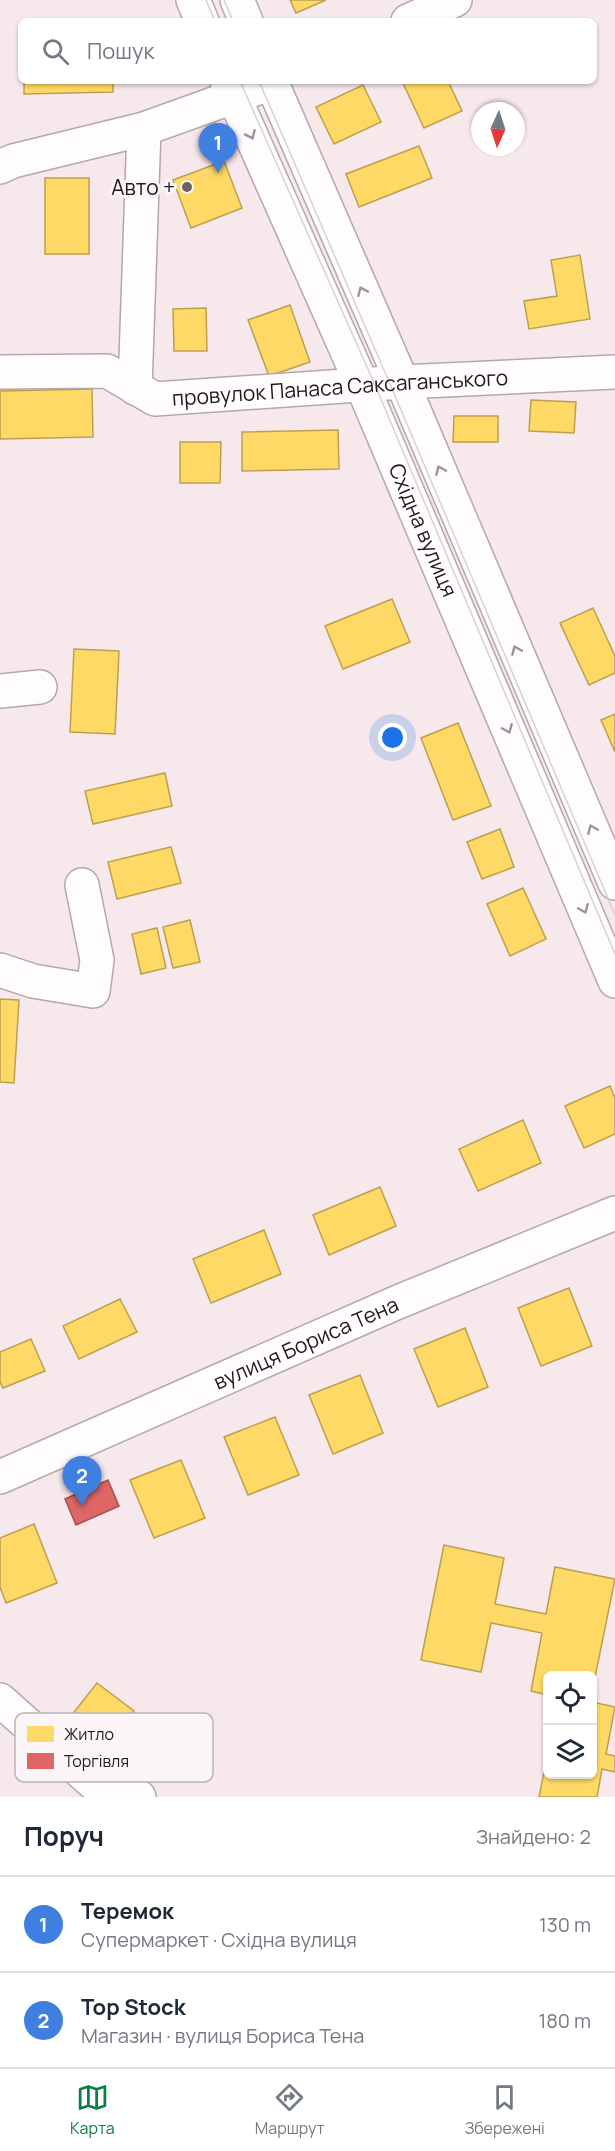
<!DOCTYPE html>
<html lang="uk">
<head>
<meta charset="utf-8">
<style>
  :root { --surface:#fff; --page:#f2f2f3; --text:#1f2937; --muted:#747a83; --line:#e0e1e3; --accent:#0b8043 }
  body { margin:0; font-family:Manrope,sans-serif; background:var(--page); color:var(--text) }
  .controls { position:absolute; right:18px; bottom:18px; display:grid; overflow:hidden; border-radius:9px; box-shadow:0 2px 4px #0004 }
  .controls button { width:54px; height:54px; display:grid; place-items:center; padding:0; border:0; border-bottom:2px solid var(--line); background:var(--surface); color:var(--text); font:30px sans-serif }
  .compass { position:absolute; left:471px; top:102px; width:54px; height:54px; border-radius:50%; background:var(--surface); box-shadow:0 2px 4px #0004; rotate:183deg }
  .you { position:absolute; left:393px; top:738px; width:21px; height:21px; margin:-15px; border:4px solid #fff; border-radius:50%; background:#1a73e8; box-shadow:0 0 0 9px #1a73e833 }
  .badge { display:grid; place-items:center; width:39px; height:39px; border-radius:50%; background:var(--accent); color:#fff; font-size:20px; font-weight:700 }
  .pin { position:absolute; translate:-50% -50px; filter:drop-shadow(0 2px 3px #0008) }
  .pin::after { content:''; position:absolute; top:32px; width:21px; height:18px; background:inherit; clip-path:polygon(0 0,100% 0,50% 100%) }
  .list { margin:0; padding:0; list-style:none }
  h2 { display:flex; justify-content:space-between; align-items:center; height:78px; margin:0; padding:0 24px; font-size:26px }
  h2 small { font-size:20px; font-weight:400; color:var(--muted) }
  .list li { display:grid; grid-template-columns:39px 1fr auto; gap:18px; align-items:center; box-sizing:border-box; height:96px; padding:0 24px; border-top:2px solid var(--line) }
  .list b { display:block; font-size:22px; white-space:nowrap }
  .list p { margin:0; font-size:20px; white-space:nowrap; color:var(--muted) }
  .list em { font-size:20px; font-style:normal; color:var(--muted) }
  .icon { flex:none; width:33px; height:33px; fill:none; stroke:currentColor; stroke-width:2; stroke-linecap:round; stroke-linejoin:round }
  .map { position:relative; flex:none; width:615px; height:1797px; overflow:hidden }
  .search { position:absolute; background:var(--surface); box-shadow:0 2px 4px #0004; left:18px; right:18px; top:18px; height:66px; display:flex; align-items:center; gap:15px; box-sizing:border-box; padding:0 21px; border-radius:9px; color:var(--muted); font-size:22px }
  .sheet { height:270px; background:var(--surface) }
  nav { display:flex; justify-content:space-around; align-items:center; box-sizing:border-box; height:84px; border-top:2px solid var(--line); background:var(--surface); font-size:16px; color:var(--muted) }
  nav a { display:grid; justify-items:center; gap:3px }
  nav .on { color:var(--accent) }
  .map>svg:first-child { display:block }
</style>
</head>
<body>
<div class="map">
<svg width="615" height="1797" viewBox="0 0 615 1797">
  <rect width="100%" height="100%" fill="#f7e8ec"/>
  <!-- homes -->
  <g fill="#ffd966" stroke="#bd9f50" stroke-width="1.5">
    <polygon points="290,0 326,0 296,13"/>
    <polygon points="24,81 113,81 113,92 24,94"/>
    <polygon points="402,81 448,81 462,111 424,128"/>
    <polygon points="363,85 381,122 334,144 316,107"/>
    <polygon points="419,146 432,178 359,207 346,174"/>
    <polygon points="224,161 242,208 191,228 173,180"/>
    <rect x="45" y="178" width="44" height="76"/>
    <polygon points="580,255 590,319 529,329 524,301 557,296 551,260"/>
    <polygon points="290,305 310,362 269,376 248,320"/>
    <polygon points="206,308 207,351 174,351 173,309"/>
    <polygon points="92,389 93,437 0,439 0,391"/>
    <polygon points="531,400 576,402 574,433 529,431"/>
    <polygon points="454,416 498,416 498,442 453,442"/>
    <polygon points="338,430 339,469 242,471 242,432"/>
    <polygon points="180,442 221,442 220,483 180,483"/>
    <polygon points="392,599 410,642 343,669 325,626"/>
    <polygon points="593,608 615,656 615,673 589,685 560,623"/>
    <polygon points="74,649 119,651 115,734 70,732"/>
    <polygon points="615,714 615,752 601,720"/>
    <polygon points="458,723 491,806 453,820 421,738"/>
    <polygon points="165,773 172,806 93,824 85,791"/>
    <polygon points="500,829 514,867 482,879 467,842"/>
    <polygon points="171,847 181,883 117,899 108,862"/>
    <polygon points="523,888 546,939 510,956 487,904"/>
    <polygon points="190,920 200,962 173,968 163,927"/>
    <polygon points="157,928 166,968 141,974 132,934"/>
    <polygon points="0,999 19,1000 14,1083 0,1082"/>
    <polygon points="610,1086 615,1098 615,1134 584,1148 565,1106"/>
    <polygon points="523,1120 541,1163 478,1191 459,1149"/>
    <polygon points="380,1187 396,1226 329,1255 313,1215"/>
    <polygon points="264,1230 281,1274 211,1303 193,1259"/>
    <polygon points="569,1288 592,1346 541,1366 518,1308"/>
    <polygon points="120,1299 137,1332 79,1359 63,1326"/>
    <polygon points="465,1328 488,1387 438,1407 414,1349"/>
    <polygon points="31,1339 45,1371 3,1388 0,1382 0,1352"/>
    <polygon points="360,1375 383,1433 333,1454 309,1395"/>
    <polygon points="275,1417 299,1475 248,1495 224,1437"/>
    <polygon points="181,1460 205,1518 154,1538 130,1480"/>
    <polygon points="34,1524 57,1583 6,1603 0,1587 0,1538"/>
    <polygon points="444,1545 504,1558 495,1604 546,1614 555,1567 615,1579 592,1692 592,1676 548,1676 548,1695 531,1691 542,1633 491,1623 481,1672 421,1660"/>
    <polygon points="97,1683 134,1711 108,1745 71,1716"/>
    <polygon points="592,1702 615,1707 606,1754 615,1756 615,1772 602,1769 597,1797 539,1797 548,1752 548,1774 592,1774"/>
  </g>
  <!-- shops -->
  <polygon fill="#e06666" stroke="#a74f50" stroke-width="1.5" points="108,1480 119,1506 76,1525 65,1499"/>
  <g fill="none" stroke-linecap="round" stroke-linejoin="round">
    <!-- minor casing -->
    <g stroke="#b4a8ab" stroke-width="36">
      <g id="minor">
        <polyline points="193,0 202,21"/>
        <polyline points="237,0 246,21"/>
        <polyline points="408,21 455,0"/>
        <path id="s1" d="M227,81L362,385L615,981"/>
        <polyline points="271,81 402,382 615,883"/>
        <polyline points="0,167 13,161 144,129 255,89"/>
        <path id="s2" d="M0,372L107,371L155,399L402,382L615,372"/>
        <polyline points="135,388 144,129"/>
        <polyline points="0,691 40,687"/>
        <polyline points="0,970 33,981 93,991 97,960 82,885"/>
        <path id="s3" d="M0,1477L398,1302L615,1213"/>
        <polyline points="0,1700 98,1787 139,1797"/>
      </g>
    </g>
    <!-- minor -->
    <use href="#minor" stroke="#fefcfc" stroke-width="33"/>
    <!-- tram -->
    <g stroke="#d6d2d2" stroke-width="1.5">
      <polyline points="206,0 215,21"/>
      <polyline points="224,0 233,21"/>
      <polyline points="240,81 375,385 615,954"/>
      <polyline points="259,81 390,384 615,915"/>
    </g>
  </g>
  <!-- one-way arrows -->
  <defs><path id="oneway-chevron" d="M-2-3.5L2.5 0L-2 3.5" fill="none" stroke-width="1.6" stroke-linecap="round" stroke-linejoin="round" transform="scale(1.5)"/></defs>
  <g stroke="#9b9597">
    <use href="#oneway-chevron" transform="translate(251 135) rotate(66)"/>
    <use href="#oneway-chevron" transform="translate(362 291) rotate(-114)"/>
    <use href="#oneway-chevron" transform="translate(440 470) rotate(-113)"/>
    <use href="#oneway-chevron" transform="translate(516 650) rotate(-113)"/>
    <use href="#oneway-chevron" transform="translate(508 729) rotate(67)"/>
    <use href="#oneway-chevron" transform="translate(592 829) rotate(-113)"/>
    <use href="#oneway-chevron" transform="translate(584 909) rotate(67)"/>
  </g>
  <!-- markers -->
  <circle fill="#6d6164" stroke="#fcf5f7" stroke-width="2" cx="187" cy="187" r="6"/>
  <g text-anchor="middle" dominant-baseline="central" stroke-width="6" stroke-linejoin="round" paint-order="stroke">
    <!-- poi labels -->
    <g font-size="21" fill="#23181b" stroke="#fcf5f7" text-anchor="end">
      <text x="175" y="187">Авто +</text>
    </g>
    <!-- street labels -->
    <g font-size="21" fill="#23181b" stroke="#fcf5f7">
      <text stroke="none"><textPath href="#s2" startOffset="348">провулок Панаса Саксаганського</textPath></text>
      <text stroke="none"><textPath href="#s1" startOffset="490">Східна вулиця</textPath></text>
      <text stroke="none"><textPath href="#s3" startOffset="334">вулиця Бориса Тена</textPath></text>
    </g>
  </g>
  <!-- legend -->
  <rect x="15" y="1713" width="198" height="69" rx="9" fill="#fcf5f7" stroke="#bbb3b5" stroke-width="1.5"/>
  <rect x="27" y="1726" width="27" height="16" fill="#ffd966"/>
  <rect x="27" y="1753" width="27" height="16" fill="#e06666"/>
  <g font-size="16" fill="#23181b">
    <text x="64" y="1740">Житло</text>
    <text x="64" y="1767">Торгівля</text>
  </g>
</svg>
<div class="controls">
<button><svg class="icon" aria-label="locate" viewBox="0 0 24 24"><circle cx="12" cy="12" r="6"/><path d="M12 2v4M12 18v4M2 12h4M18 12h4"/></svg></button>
<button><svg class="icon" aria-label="layers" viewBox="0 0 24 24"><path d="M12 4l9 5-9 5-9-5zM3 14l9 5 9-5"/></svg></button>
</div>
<svg class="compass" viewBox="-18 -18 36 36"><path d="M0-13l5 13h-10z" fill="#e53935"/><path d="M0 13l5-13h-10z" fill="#747a83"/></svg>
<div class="you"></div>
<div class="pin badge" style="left:218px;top:173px;background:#3f7fe0">1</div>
<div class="pin badge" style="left:82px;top:1506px;background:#3f7fe0">2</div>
<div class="search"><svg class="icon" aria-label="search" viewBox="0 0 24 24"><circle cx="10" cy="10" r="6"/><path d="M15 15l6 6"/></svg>Пошук</div>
</div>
<section class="sheet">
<h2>Поруч<small>Знайдено: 2</small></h2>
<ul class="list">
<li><span class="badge" style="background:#3f7fe0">1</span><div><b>Теремок</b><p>Супермаркет · Східна вулиця</p></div><em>130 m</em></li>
<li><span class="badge" style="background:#3f7fe0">2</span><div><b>Top Stock</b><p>Магазин · вулиця Бориса Тена</p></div><em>180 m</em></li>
</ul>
</section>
<nav>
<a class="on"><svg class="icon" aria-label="map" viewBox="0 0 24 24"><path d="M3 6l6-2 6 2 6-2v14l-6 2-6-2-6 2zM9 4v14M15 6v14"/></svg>Карта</a>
<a><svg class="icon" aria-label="directions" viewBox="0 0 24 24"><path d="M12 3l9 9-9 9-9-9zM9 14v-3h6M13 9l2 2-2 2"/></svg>Маршрут</a>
<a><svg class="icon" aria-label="saved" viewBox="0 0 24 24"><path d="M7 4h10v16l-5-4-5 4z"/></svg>Збережені</a>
</nav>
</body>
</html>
